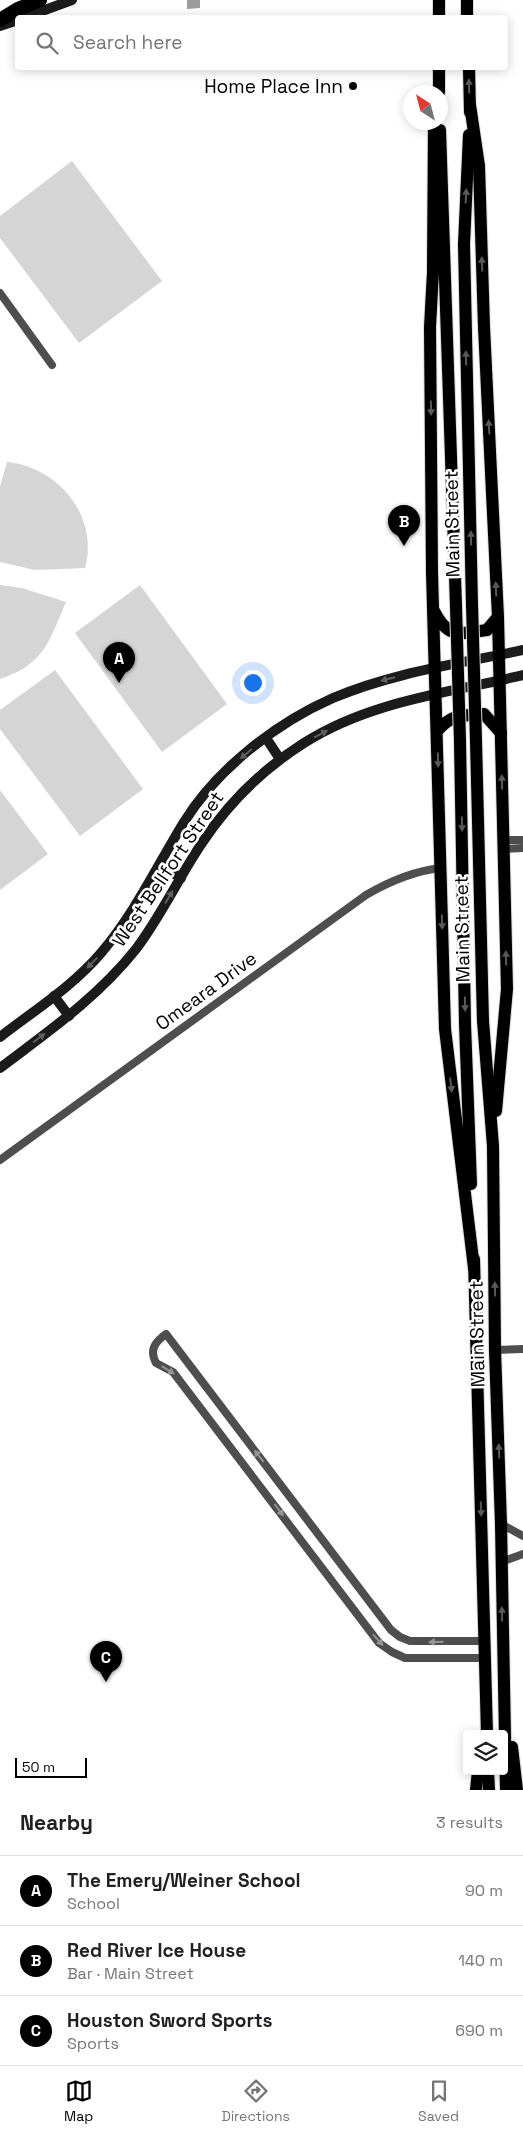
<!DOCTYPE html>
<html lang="en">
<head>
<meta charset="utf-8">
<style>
  :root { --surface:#fff; --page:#f6f6f6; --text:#202124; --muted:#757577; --line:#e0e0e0; --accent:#000 }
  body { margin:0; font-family:"Space Grotesk",sans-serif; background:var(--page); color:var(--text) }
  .controls { position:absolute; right:15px; bottom:15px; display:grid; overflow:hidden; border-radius:5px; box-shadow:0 2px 12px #0003 }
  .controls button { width:45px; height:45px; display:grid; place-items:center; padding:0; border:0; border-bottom:1px solid var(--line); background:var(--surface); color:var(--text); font:25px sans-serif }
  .compass { position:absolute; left:403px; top:85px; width:45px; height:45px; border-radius:50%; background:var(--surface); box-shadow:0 2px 12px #0003; rotate:324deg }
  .scale { position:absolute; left:15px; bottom:12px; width:72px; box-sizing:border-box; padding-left:5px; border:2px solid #000; border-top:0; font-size:14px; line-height:18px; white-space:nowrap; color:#000; -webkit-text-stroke:4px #fff; paint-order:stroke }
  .you { position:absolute; left:252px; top:682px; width:18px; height:18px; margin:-12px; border:4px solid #fff; border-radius:50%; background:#1a73e8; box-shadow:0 0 0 8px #1a73e833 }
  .badge { display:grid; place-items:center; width:32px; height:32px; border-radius:50%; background:var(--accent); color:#fff; font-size:16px; font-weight:700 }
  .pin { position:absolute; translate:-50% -41px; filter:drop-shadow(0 1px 2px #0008) }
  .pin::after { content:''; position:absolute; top:26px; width:18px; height:15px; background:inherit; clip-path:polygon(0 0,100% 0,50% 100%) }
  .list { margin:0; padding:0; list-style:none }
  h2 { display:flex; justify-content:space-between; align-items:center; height:65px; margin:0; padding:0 20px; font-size:21px }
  h2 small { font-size:16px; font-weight:400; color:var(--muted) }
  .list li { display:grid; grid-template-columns:32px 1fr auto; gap:15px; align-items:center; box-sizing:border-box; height:70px; padding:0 20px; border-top:1px solid var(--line) }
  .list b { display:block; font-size:19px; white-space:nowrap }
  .list p { margin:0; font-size:16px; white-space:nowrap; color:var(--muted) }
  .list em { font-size:16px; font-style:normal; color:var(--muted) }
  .icon { flex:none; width:28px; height:28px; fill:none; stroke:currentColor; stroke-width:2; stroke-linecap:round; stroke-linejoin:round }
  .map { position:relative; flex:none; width:523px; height:1790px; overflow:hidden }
  .search { position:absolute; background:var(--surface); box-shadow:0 2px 12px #0003; left:15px; right:15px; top:15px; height:55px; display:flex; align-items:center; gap:12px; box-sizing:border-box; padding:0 18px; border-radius:5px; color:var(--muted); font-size:19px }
  .sheet { height:275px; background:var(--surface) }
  nav { display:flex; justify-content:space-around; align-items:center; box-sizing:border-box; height:70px; border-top:1px solid var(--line); background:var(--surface); font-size:14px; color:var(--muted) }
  nav a { display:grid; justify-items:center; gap:2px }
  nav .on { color:var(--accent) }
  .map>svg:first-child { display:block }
</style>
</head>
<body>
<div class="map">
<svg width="523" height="1790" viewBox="0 0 523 1790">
  <rect width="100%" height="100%" fill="#fff"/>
  <!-- green -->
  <g fill="#d5d5d5">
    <polygon points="72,161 162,281 79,343 0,238 0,216"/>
    <path d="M7,462C59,467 99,517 85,568L35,570L0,562V487Z"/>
    <path d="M0,585L22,588L66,602C49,641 45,664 0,679Z"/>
    <polygon points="140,585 227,704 162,752 75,633"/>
    <polygon points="55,670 143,789 80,836 0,729 0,710"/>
    <polygon points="0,790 48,854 0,890"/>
  </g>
  <!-- water -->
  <polygon fill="#9c9c9c" points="187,0 200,0 200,8 187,9"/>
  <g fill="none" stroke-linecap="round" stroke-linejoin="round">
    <!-- trunk casing -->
    <g stroke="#dbdbdb" stroke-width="14">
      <g id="trunk">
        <polyline points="467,0 467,18"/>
        <polyline points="439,18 439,0"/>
        <polyline points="469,68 470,112"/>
        <polyline points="439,92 439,68"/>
        <polyline points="470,105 479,166 484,327 498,617 507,989 496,1111"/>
        <polyline points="434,122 433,272 430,327 432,573 445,1029 474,1268"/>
        <polyline points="440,130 456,606"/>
        <polyline points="469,135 464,244 472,605"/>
        <path d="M434,611C448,639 459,634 487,630L498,617"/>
        <path d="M437,731C453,713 461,716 484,714L501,733"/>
        <polyline points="460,741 465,1024 471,1184"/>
        <polyline points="476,741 483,1021 493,1146 495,1350 501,1524 506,1790"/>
        <polyline points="474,1259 487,1734"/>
        <polyline points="512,1747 517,1790"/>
        <polyline points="488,1771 489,1790"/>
        <polyline points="476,1790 478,1771"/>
      </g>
    </g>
    <!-- motorway casing -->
    <g stroke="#dbdbdb" stroke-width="15">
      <polyline id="motorway" points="0,20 18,9 40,0"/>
    </g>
    <!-- minor -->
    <g stroke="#4e4e4e" stroke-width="8">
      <polyline points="0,293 52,365"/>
      <polyline points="503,840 523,840"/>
      <polyline points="503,849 523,848"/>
      <path d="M0,1160L366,895C390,881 413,871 441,868"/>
      <polyline points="495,1350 523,1349"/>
      <polyline points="501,1524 523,1536"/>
      <polyline points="501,1562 523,1554"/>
      <path d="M485,1641H410L400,1637L391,1630L166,1334C155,1342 149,1350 156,1363L173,1372L379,1643L392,1652L405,1658H485"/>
    </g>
    <!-- secondary -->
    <g stroke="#1b1b1b" stroke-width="10">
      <polyline points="23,18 72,0"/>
      <polyline points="0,26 18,20"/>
      <polyline points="266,738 280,759"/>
      <polyline points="160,865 181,878"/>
      <polyline points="54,996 69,1016"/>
      <path d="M0,1037C35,1010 73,986 101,953C135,913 157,866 184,822C217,769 276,723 333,698C394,672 459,664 523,650"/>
      <path d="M0,1068C49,1031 98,997 136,949C161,916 179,877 202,843C229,802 263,769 304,743C370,701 448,693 523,675"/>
    </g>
    <!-- trunk -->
    <use href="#trunk" stroke="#000" stroke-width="12"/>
    <!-- motorway -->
    <use href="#motorway" stroke="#000" stroke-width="14"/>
    <!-- trunk-bridge casing -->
    <g stroke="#dbdbdb" stroke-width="14" stroke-linecap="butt">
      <g id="trunk-bridge">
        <polyline points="472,605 476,741"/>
        <polyline points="456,606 460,741"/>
      </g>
    </g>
    <!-- trunk-bridge -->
    <use href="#trunk-bridge" stroke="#000" stroke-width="12"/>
  </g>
  <!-- one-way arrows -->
  <defs><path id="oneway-solid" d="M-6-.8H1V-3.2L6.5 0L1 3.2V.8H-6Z" transform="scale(1.25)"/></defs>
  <g fill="#595959">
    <use href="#oneway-solid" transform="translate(469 86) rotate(-92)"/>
    <use href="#oneway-solid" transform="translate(466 196) rotate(-87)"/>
    <use href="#oneway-solid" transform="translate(482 264) rotate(-92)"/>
    <use href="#oneway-solid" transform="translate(466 358) rotate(-91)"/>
    <use href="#oneway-solid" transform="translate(431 408) rotate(89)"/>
    <use href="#oneway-solid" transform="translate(489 427) rotate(-93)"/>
    <use href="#oneway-solid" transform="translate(471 538) rotate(-91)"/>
    <use href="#oneway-solid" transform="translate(496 589) rotate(-92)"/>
    <use href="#oneway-solid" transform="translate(438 760) rotate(89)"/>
    <use href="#oneway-solid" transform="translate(502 782) rotate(-91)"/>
    <use href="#oneway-solid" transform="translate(462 824) rotate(89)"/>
    <use href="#oneway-solid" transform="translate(442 922) rotate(89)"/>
    <use href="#oneway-solid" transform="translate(506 958) rotate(-91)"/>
    <use href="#oneway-solid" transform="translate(465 1004) rotate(89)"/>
    <use href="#oneway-solid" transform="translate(451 1085) rotate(83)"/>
    <use href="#oneway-solid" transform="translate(495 1289) rotate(-91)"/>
    <use href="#oneway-solid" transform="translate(499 1451) rotate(-92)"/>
    <use href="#oneway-solid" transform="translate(481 1509) rotate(88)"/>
    <use href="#oneway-solid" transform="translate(502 1614) rotate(-91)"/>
  </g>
  <g fill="#5f5f5f">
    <use href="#oneway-solid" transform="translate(388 679) rotate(166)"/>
    <use href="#oneway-solid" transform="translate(321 734) rotate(-27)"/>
    <use href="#oneway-solid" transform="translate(246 754) rotate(141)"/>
    <use href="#oneway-solid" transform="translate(169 897) rotate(-59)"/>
    <use href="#oneway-solid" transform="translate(92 963) rotate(134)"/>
    <use href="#oneway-solid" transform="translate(39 1038) rotate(-37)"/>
  </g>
  <g fill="#959595">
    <use href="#oneway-solid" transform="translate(168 1370) rotate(31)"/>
    <use href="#oneway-solid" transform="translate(259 1456) rotate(-128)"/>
    <use href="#oneway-solid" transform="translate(279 1510) rotate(53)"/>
    <use href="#oneway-solid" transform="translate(378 1640) rotate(48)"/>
    <use href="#oneway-solid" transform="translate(436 1642) rotate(179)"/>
  </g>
  <!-- markers -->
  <circle fill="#000" stroke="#fff" stroke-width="2" cx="353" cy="86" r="5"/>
  <g text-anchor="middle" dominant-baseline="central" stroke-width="5" stroke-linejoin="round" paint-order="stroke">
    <!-- poi labels -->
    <g font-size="19" fill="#000" stroke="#fff" text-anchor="end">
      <text x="343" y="86">Home Place Inn</text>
    </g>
    <!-- street labels -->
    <g font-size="19" fill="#000" stroke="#fff">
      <text transform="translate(452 524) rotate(-91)">Main Street</text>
      <text transform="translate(168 869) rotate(-56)">West Bellfort Street</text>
      <text transform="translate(462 929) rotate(-91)">Main Street</text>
      <text transform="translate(206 991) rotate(-36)">Omeara Drive</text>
      <text transform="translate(477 1334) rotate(-91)">Main Street</text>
    </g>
  </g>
</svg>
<div class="controls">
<button><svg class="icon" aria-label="layers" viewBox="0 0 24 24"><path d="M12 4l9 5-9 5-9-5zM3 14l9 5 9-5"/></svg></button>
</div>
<svg class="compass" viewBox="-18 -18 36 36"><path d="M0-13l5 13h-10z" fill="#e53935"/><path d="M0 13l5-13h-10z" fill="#757577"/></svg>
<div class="scale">50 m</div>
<div class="you"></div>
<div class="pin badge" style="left:119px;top:683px">A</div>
<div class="pin badge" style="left:404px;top:546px">B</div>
<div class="pin badge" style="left:106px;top:1682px">C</div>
<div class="search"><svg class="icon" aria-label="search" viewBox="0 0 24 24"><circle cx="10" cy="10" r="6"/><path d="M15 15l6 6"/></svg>Search here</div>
</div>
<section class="sheet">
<h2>Nearby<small>3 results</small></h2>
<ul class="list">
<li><span class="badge">A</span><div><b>The Emery/Weiner School</b><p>School</p></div><em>90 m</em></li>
<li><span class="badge">B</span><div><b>Red River Ice House</b><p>Bar · Main Street</p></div><em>140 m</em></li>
<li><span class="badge">C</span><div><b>Houston Sword Sports</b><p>Sports</p></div><em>690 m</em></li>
</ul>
</section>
<nav>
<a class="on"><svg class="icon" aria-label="map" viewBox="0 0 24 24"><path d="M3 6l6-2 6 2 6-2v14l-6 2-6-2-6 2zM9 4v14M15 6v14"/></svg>Map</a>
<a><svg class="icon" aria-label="directions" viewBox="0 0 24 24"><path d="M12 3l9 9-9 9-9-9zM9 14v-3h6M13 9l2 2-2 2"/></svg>Directions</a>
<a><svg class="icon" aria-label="saved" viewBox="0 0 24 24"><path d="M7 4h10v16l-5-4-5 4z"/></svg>Saved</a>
</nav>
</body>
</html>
